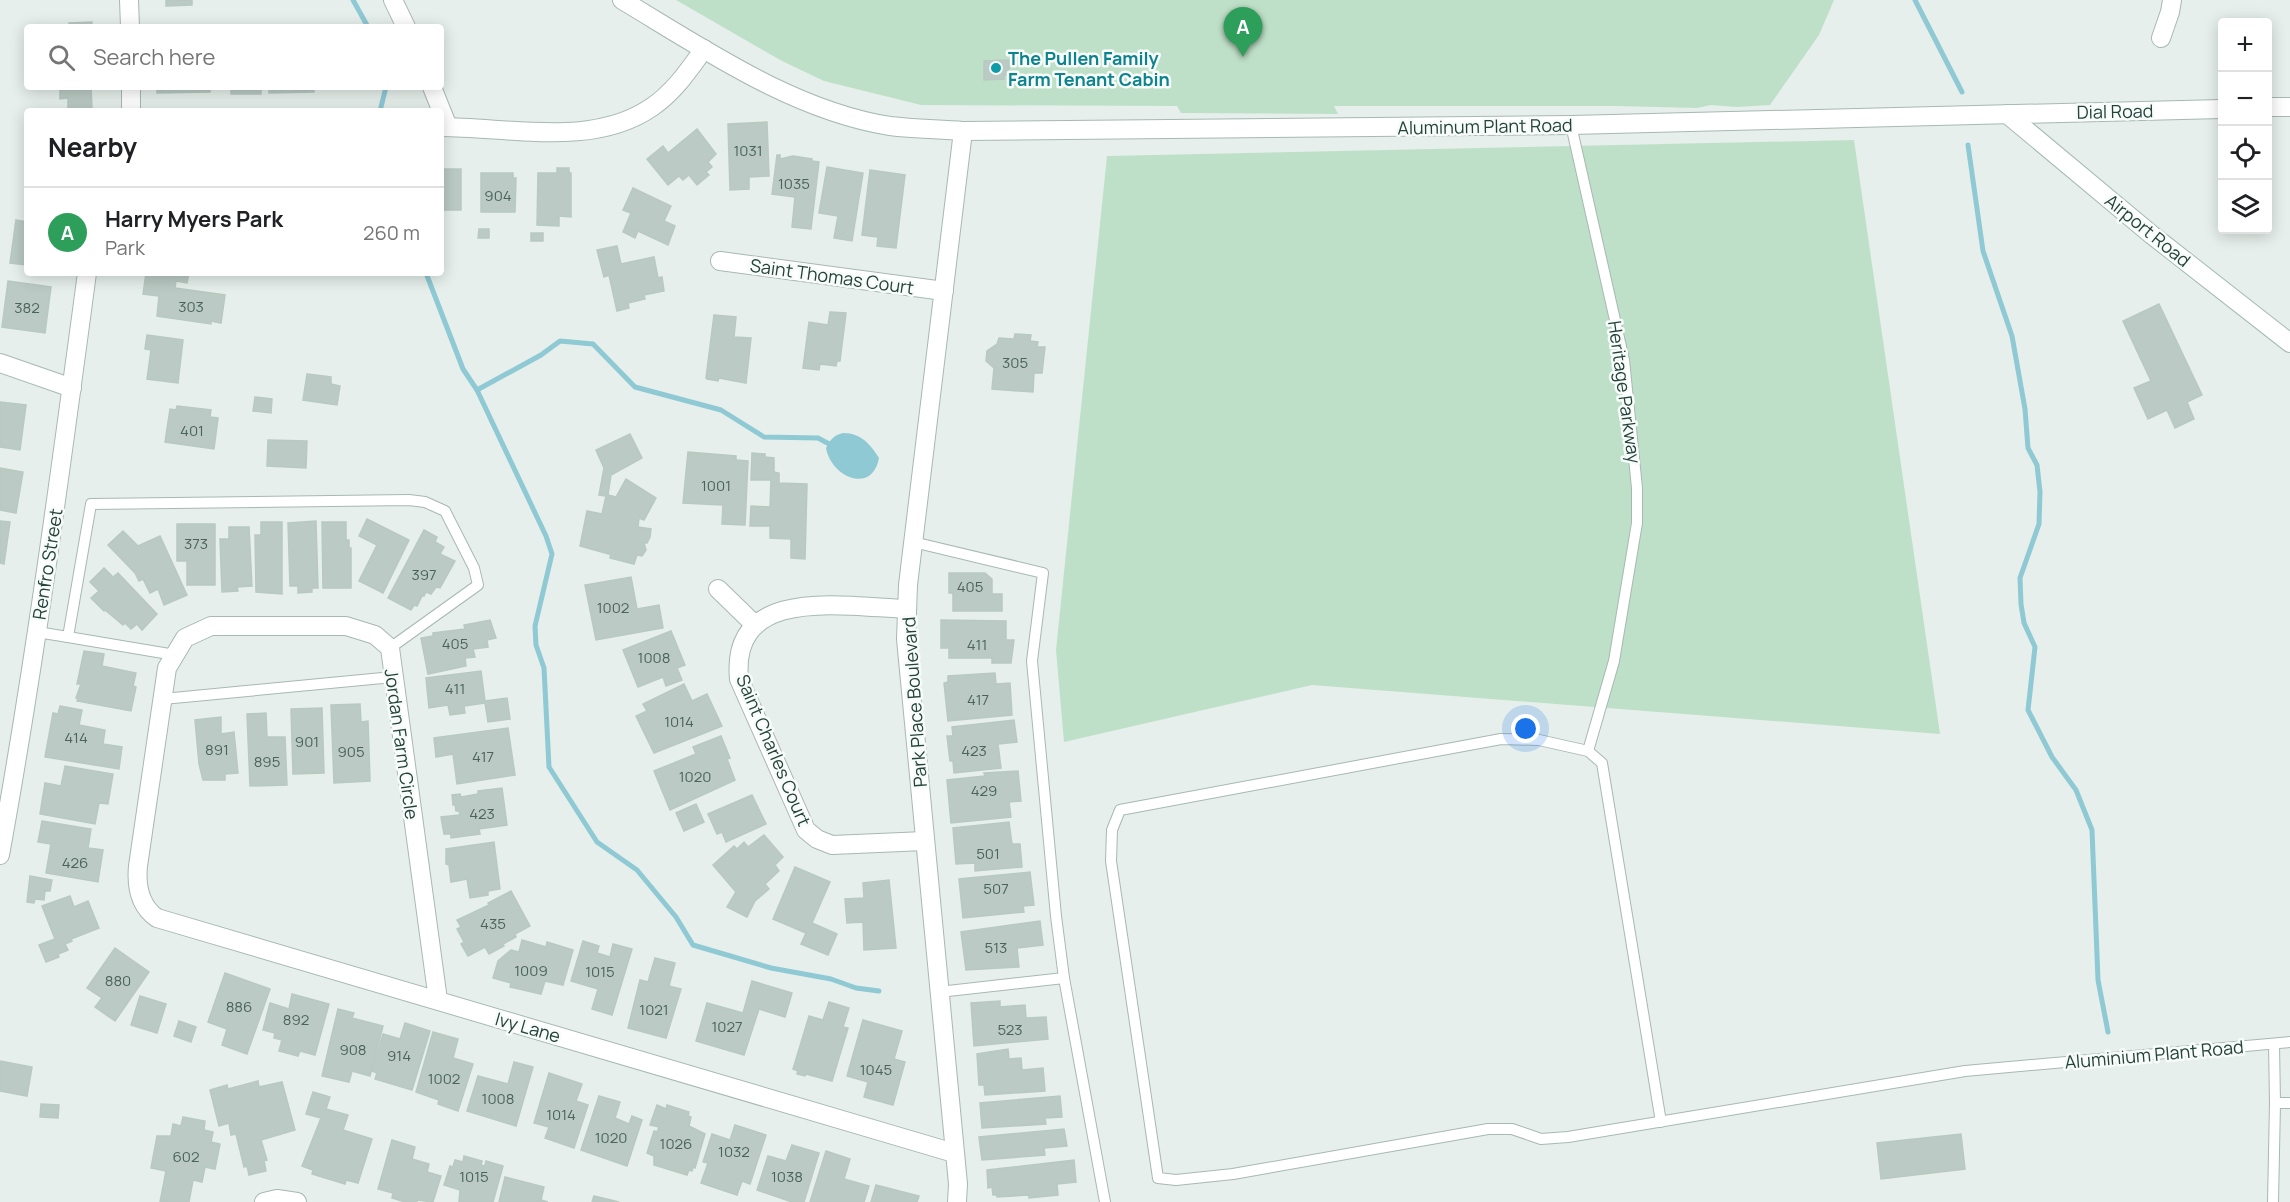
<!DOCTYPE html>
<html lang="en">
<head>
<meta charset="utf-8">
<style>
  :root { --surface:#fff; --page:#f6f6f6; --text:#202124; --muted:#757577; --line:#e0e0e0; --accent:#7f4e3f }
  body { margin:0; font-family:Manrope,sans-serif; background:var(--page); color:var(--text) }
  .controls { position:absolute; right:18px; top:18px; display:grid; overflow:hidden; border-radius:6px; box-shadow:0 3px 15px #0003 }
  .controls button { width:54px; height:54px; display:grid; place-items:center; padding:0; border:0; border-bottom:2px solid var(--line); background:var(--surface); color:var(--text); font:30px sans-serif }
  .you { position:absolute; left:1526px; top:729px; width:21px; height:21px; margin:-15px; border:4px solid #fff; border-radius:50%; background:#1a73e8; box-shadow:0 0 0 9px #1a73e833 }
  .badge { display:grid; place-items:center; width:39px; height:39px; border-radius:50%; background:var(--accent); color:#fff; font-size:20px; font-weight:700 }
  .pin { position:absolute; translate:-50% -50px; filter:drop-shadow(0 2px 3px #0008) }
  .pin::after { content:''; position:absolute; top:32px; width:21px; height:18px; background:inherit; clip-path:polygon(0 0,100% 0,50% 100%) }
  .list { margin:0; padding:0; list-style:none }
  h2 { display:flex; justify-content:space-between; align-items:center; height:78px; margin:0; padding:0 24px; font-size:26px }
  h2 small { font-size:20px; font-weight:400; color:var(--muted) }
  .list li { display:grid; grid-template-columns:39px 1fr auto; gap:18px; align-items:center; box-sizing:border-box; height:90px; padding:0 24px; border-top:2px solid var(--line) }
  .list b { display:block; font-size:22px; white-space:nowrap }
  .list p { margin:0; font-size:20px; white-space:nowrap; color:var(--muted) }
  .list em { font-size:20px; font-style:normal; color:var(--muted) }
  .icon { flex:none; width:33px; height:33px; fill:none; stroke:currentColor; stroke-width:2; stroke-linecap:round; stroke-linejoin:round }
  .map { position:relative; flex:none; width:2290px; height:1202px; overflow:hidden }
  .search { position:absolute; background:var(--surface); box-shadow:0 3px 15px #0003; left:24px; top:24px; width:420px; height:66px; display:flex; align-items:center; gap:15px; box-sizing:border-box; padding:0 21px; border-radius:6px; color:var(--muted); font-size:22px }
  .panel { position:absolute; background:var(--surface); box-shadow:0 3px 15px #0003; left:24px; top:108px; width:420px; height:168px; border-radius:6px }
  .map>svg:first-child { display:block }
</style>
</head>
<body>
<div class="map">
<svg width="2290" height="1202" viewBox="0 0 2290 1202">
  <rect width="100%" height="100%" fill="#e6efeb"/>
  <!-- green -->
  <g fill="#bfe0c8">
    <polygon points="676,0 1834,0 1819,35 1770,105 1737,107 1711,105 1697,108 1616,106 1334,106 1338,114 1181,113 1177,106 921,105 824,81 782,61"/>
    <polygon points="1854,140 1940,734 1312,685 1064,742 1056,650 1107,156"/>
  </g>
  <!-- water -->
  <path fill="#8ec9d4" d="M843,433C861,433 870,444 879,458C872,495 831,477 826,448C830,440 834,435 843,433Z"/>
  <g fill="none" stroke-linecap="round" stroke-linejoin="round">
    <!-- stream -->
    <g stroke="#8ec9d4" stroke-width="5">
      <polyline points="353,0 368,27"/>
      <polyline points="1915,0 1962,92"/>
      <polyline points="380,111 386,87"/>
      <polyline points="1968,145 1983,251 2012,336 2025,409 2028,448 2037,465 2040,492 2039,524 2020,578 2021,604 2024,623 2035,647 2028,710 2052,757 2076,790 2092,830 2098,980 2108,1032"/>
      <polyline points="426,273 463,369 477,390 546,536 552,554 535,626 536,645 544,668 549,767 597,842 637,870 676,917 693,945 771,968 831,979 856,988 879,991"/>
      <polyline points="477,390 541,355 560,341 593,344 635,387 721,410 764,437 818,438 833,446"/>
    </g>
  </g>
  <!-- building -->
  <g fill="#bbcac4" stroke="#b8c9c2" stroke-width="1.5">
    <polygon points="166,0 192,0 192,5 166,6"/>
    <polygon points="92,22 92,27 69,27 69,23"/>
    <polygon points="1009,60 1009,75 1004,75 1004,79 984,80 984,61"/>
    <polygon points="60,87 91,87 92,109 68,110 68,98 60,99"/>
    <polygon points="157,87 210,87 210,92 157,93"/>
    <rect x="231" y="87" width="30" height="7"/>
    <polygon points="269,87 314,87 314,92 269,93"/>
    <polygon points="767,122 769,176 749,177 749,189 730,190 728,124"/>
    <polygon points="697,129 716,154 708,162 712,167 706,172 709,175 697,185 689,175 683,180 679,176 668,185 647,159 663,146 668,153"/>
    <polygon points="777,155 780,155 780,159 793,156 812,159 812,161 819,162 811,229 792,227 795,197 772,194"/>
    <polygon points="827,167 863,173 852,241 834,238 838,216 819,213"/>
    <polygon points="557,168 569,168 569,173 571,173 571,217 559,216 559,226 537,225 538,173 557,173"/>
    <rect x="441" y="169" width="20" height="41"/>
    <polygon points="870,170 905,175 896,248 877,246 878,237 862,235"/>
    <polygon points="481,173 513,173 513,178 516,178 515,212 481,212"/>
    <polygon points="633,188 671,206 664,221 675,226 668,245 638,231 635,238 623,232 631,213 623,210"/>
    <polygon points="16,220 27,222 27,265 10,263"/>
    <polygon points="479,229 489,229 489,238 478,238"/>
    <rect x="531" y="233" width="12" height="8"/>
    <polygon points="617,246 621,264 654,257 658,278 662,277 664,291 644,295 645,299 628,303 629,308 617,311 609,275 604,277 597,250"/>
    <polygon points="146,273 189,273 187,283 176,281 175,288 225,295 221,323 211,321 211,324 157,316 159,296 143,294"/>
    <polygon points="8,281 51,287 45,333 2,327"/>
    <polygon points="2159,304 2202,395 2187,402 2194,419 2175,428 2167,410 2148,419 2134,388 2151,381 2123,321"/>
    <polygon points="830,312 846,313 840,361 837,361 836,366 820,364 819,370 803,368 809,322 828,325"/>
    <polygon points="714,315 736,317 734,337 751,338 746,383 719,378 718,381 707,379 706,378"/>
    <polygon points="1015,334 1031,335 1030,341 1038,342 1037,347 1045,347 1042,373 1034,373 1033,392 992,389 994,368 986,361 987,351 997,344 999,338 1014,339"/>
    <polygon points="147,335 183,340 178,383 147,379 151,350 145,349"/>
    <polygon points="307,374 331,377 331,384 340,386 337,405 303,400"/>
    <polygon points="255,397 272,399 271,413 253,411"/>
    <polygon points="0,402 26,405 20,450 0,447"/>
    <polygon points="177,406 211,410 210,417 218,418 214,449 165,442 170,409 176,410"/>
    <polygon points="630,434 642,458 611,475 608,495 616,497 626,479 656,498 644,520 639,518 638,527 651,529 650,537 647,543 644,543 646,550 642,556 637,555 634,564 610,558 611,552 610,551 609,554 580,546 587,511 602,514 606,496 599,495 604,468 596,450"/>
    <polygon points="268,440 307,441 306,468 267,466"/>
    <polygon points="688,452 736,456 736,460 748,461 745,525 722,524 723,505 683,503"/>
    <polygon points="752,453 765,454 765,457 774,458 774,472 779,473 779,483 807,484 805,559 791,558 791,539 770,538 770,526 750,526 751,506 770,507 771,480 751,480"/>
    <polygon points="0,468 23,472 16,513 0,510"/>
    <polygon points="367,519 409,540 383,593 359,581 377,545 359,536"/>
    <polygon points="0,521 10,522 4,564 0,563"/>
    <polygon points="316,521 318,588 312,588 312,592 298,593 298,586 290,586 288,523"/>
    <polygon points="261,522 282,522 282,594 256,592 255,535 261,535"/>
    <polygon points="322,522 346,522 346,540 349,540 349,548 351,548 351,588 323,588"/>
    <polygon points="177,524 215,524 215,585 187,585 187,561 177,561"/>
    <polygon points="229,527 249,527 252,586 237,587 238,591 222,592 220,539 229,539"/>
    <polygon points="424,530 437,537 435,542 444,547 440,554 455,561 440,588 436,587 431,594 426,592 424,596 422,596 417,606 414,605 411,610 388,598"/>
    <polygon points="123,531 138,546 160,536 187,595 164,605 158,589 150,593 143,579 139,581 135,573 108,545"/>
    <polygon points="104,568 113,577 118,573 157,614 142,630 137,624 131,629 125,623 123,625 105,610 104,611 91,598 99,591 90,582"/>
    <polygon points="949,573 985,573 992,579 992,594 1002,594 1002,611 953,611 953,593 949,593"/>
    <polygon points="631,577 637,609 659,605 663,628 596,640 585,585"/>
    <polygon points="490,620 496,638 487,640 488,647 473,649 475,657 465,658 466,666 428,674 421,638 433,636 433,633 465,629 464,625"/>
    <polygon points="941,620 1006,621 1006,640 1014,640 1011,663 992,663 992,658 949,658 949,648 941,648"/>
    <polygon points="671,631 685,665 677,668 682,680 666,686 663,677 638,687 623,650"/>
    <polygon points="84,651 104,654 102,666 136,673 133,686 136,687 131,711 77,701 78,698 76,698 81,684 77,684"/>
    <polygon points="481,671 485,701 507,698 510,719 488,722 485,703 464,706 465,713 450,715 448,705 429,708 426,678"/>
    <polygon points="995,673 996,684 1010,683 1012,715 948,721 944,683 948,682 948,676"/>
    <polygon points="684,684 692,701 707,694 722,726 654,753 636,716 647,711 643,704"/>
    <polygon points="360,704 361,722 368,721 370,781 334,783 331,705"/>
    <polygon points="60,706 82,710 79,725 105,730 103,744 122,747 119,769 45,757 53,713 58,714"/>
    <polygon points="322,708 324,773 293,774 291,709"/>
    <polygon points="266,713 267,737 285,737 287,785 250,786 247,714"/>
    <polygon points="221,717 221,734 234,732 238,773 225,774 225,780 203,780 199,764 195,720"/>
    <polygon points="1014,720 1017,742 998,744 1001,768 954,773 953,761 950,761 947,736 953,736 952,727"/>
    <polygon points="508,728 515,775 457,784 453,754 436,757 434,738"/>
    <polygon points="721,736 730,758 727,759 735,780 670,810 654,771 696,754 693,747"/>
    <polygon points="65,766 113,774 108,804 99,803 95,824 40,814 45,783 61,786"/>
    <polygon points="1018,771 1021,801 1009,802 1011,817 951,823 947,780 985,776 984,773"/>
    <polygon points="502,788 507,825 479,829 480,834 451,838 451,834 444,834 441,817 460,815 459,811 456,811 455,805 453,805 452,795 460,794 461,797 478,794 478,791"/>
    <polygon points="752,795 766,824 726,842 722,832 717,834 708,814"/>
    <polygon points="696,804 704,822 684,831 676,813"/>
    <polygon points="42,821 91,829 88,848 103,850 98,882 46,873 51,844 38,842"/>
    <polygon points="1009,822 1012,844 1020,844 1022,867 975,871 975,863 956,864 953,828"/>
    <polygon points="764,835 783,857 775,865 779,871 765,884 769,889 755,901 747,917 727,907 736,892 713,865 734,846 737,849 744,842 748,847"/>
    <polygon points="494,842 500,889 488,891 488,895 470,898 467,879 451,882 449,865 446,864 446,849"/>
    <polygon points="795,867 830,882 812,923 837,934 828,955 801,944 806,933 773,919"/>
    <polygon points="1030,872 1034,905 1023,906 1024,912 963,918 959,879"/>
    <polygon points="30,876 52,880 50,891 45,891 44,900 35,899 34,903 27,902"/>
    <polygon points="889,880 896,948 864,950 863,922 847,923 845,899 864,898 863,883"/>
    <polygon points="511,891 530,926 515,934 516,937 503,944 504,946 489,954 485,947 468,956 461,944 464,942 457,929 461,927 457,920 489,905 488,903"/>
    <polygon points="70,896 74,907 88,901 99,928 71,939 72,941 65,944 68,950 58,954 59,957 46,962 39,945 55,939 42,906"/>
    <polygon points="1040,921 1043,945 1017,948 1019,967 966,970 961,932"/>
    <polygon points="522,940 546,947 547,942 573,950 563,985 545,981 541,994 510,987 511,983 493,978 498,961 511,950 519,952"/>
    <polygon points="583,941 599,946 597,953 610,957 613,944 632,949 612,1015 592,1009 598,989 571,981"/>
    <polygon points="115,948 149,972 115,1021 95,1007 102,998 87,988"/>
    <polygon points="655,958 675,963 669,986 681,989 666,1038 628,1028 640,980 648,982"/>
    <polygon points="225,973 270,989 247,1054 222,1045 227,1029 208,1022"/>
    <polygon points="752,981 792,993 785,1017 759,1009 744,1055 696,1041 707,1003 743,1013"/>
    <polygon points="292,994 329,1004 315,1055 300,1051 298,1056 279,1051 282,1040 274,1038 275,1033 263,1030 270,1003 289,1009"/>
    <polygon points="140,996 166,1004 157,1033 131,1025"/>
    <polygon points="1000,1001 1000,1007 1025,1005 1026,1018 1046,1017 1048,1039 974,1046 971,1003"/>
    <polygon points="829,1002 849,1008 843,1027 848,1028 832,1081 806,1074 805,1076 797,1074 798,1071 793,1069 809,1016 823,1020"/>
    <polygon points="338,1009 354,1013 352,1018 383,1026 370,1076 352,1071 349,1082 322,1076"/>
    <polygon points="863,1020 902,1031 894,1059 905,1062 893,1105 864,1097 868,1082 847,1076"/>
    <polygon points="179,1021 196,1027 191,1042 174,1036"/>
    <polygon points="405,1023 430,1031 412,1090 375,1079 377,1073 372,1071 383,1034 400,1039"/>
    <polygon points="433,1032 458,1039 453,1058 473,1064 458,1111 438,1104 439,1100 416,1092"/>
    <polygon points="1008,1049 1009,1059 1021,1058 1022,1070 1043,1068 1045,1091 985,1095 984,1085 979,1085 977,1054"/>
    <polygon points="0,1061 32,1067 27,1096 0,1091"/>
    <polygon points="514,1062 533,1067 516,1126 467,1111 478,1076 508,1084"/>
    <polygon points="549,1073 582,1084 576,1101 588,1105 574,1148 545,1138 549,1127 534,1123"/>
    <polygon points="258,1081 259,1087 282,1082 295,1130 261,1140 267,1160 264,1161 266,1171 249,1175 247,1166 244,1167 236,1134 231,1135 229,1123 219,1126 210,1090 227,1085 228,1089"/>
    <polygon points="313,1092 330,1097 326,1109 348,1115 343,1130 372,1139 358,1183 346,1180 345,1184 312,1174 313,1170 302,1166 321,1118 306,1114"/>
    <polygon points="599,1096 620,1102 615,1118 629,1124 632,1116 642,1120 627,1166 581,1150"/>
    <polygon points="1060,1096 1062,1117 1045,1118 1046,1124 982,1128 980,1103"/>
    <polygon points="41,1104 59,1105 58,1118 40,1117"/>
    <polygon points="657,1105 666,1109 667,1105 689,1112 688,1116 691,1117 689,1126 705,1134 695,1168 693,1167 692,1171 689,1170 687,1175 654,1165 654,1156 647,1153 654,1131 657,1132 659,1127 650,1125"/>
    <polygon points="183,1117 205,1121 204,1130 213,1132 211,1142 220,1144 215,1169 205,1167 202,1182 193,1180 189,1202 160,1202 166,1171 151,1168 157,1136 171,1136 173,1124 181,1126"/>
    <polygon points="735,1125 766,1135 750,1184 742,1181 737,1195 701,1183 708,1163 703,1162 712,1134 730,1140"/>
    <polygon points="1064,1129 1067,1146 1044,1148 1045,1155 982,1160 979,1137"/>
    <polygon points="1961,1134 1965,1169 1881,1179 1877,1143"/>
    <polygon points="392,1140 415,1147 412,1159 429,1164 427,1172 441,1176 433,1202 417,1200 417,1202 405,1202 392,1198 393,1193 378,1189"/>
    <polygon points="792,1145 819,1153 804,1202 792,1202 757,1190 768,1156 786,1161"/>
    <polygon points="826,1151 850,1159 844,1179 869,1186 864,1202 810,1202"/>
    <polygon points="464,1156 482,1161 481,1165 485,1166 486,1161 503,1166 493,1202 459,1202 460,1190 444,1185 450,1166 453,1167 455,1160 463,1162"/>
    <polygon points="1074,1160 1076,1182 1057,1184 1058,1195 1029,1198 1029,1195 997,1197 997,1195 993,1195 992,1187 988,1188 987,1170"/>
    <polygon points="505,1177 544,1187 541,1200 548,1202 499,1202"/>
    <polygon points="876,1185 919,1196 917,1202 871,1202"/>
    <polygon points="594,1196 619,1202 592,1202"/>
  </g>
  <g fill="none" stroke-linecap="round" stroke-linejoin="round">
    <!-- lane casing -->
    <g stroke="#a8b8b2" stroke-width="12">
      <g id="lane">
        <polyline points="1571,125 1624,360 1637,488 1637,523 1614,661 1588,751"/>
        <polyline points="913,542 1043,573 1032,661 1056,916 1064,978 1105,1202"/>
        <polyline points="37,632 68,637"/>
        <polyline points="175,655 68,637 91,504 409,500 425,502 445,511 474,568 478,585 390,648"/>
        <polyline points="163,699 393,677"/>
        <polyline points="939,992 1064,978"/>
        <polyline points="2274,1044 2275,1103"/>
        <polyline points="1661,1122 1602,763 1588,751 1539,740 1501,739 1120,810 1112,830 1111,861 1158,1178 1176,1180 1233,1174 1488,1129 1512,1129 1541,1139 1568,1137 1965,1071 2290,1042"/>
        <polyline points="2273,1202 2275,1103 2290,1103"/>
      </g>
    </g>
    <!-- street casing -->
    <g stroke="#a8b8b2" stroke-width="20">
      <g id="street">
        <polyline points="129,0 130,27"/>
        <polyline points="393,0 406,27"/>
        <path d="M622,0C704,49 794,111 890,126C914,129 939,129 963,131L1571,125L2222,109"/>
        <polyline points="2161,38 2170,12 2172,0"/>
        <polyline points="131,87 131,111"/>
        <polyline points="432,87 448,127"/>
        <polyline points="2268,107 2290,107"/>
        <path d="M441,127C509,127 593,148 652,107C674,92 689,70 704,49"/>
        <polyline points="720,261 944,291"/>
        <polyline points="0,363 72,388"/>
        <polyline points="718,589 754,624"/>
        <path d="M907,609C846,607 730,584 739,679L806,830L817,839L832,845L925,841"/>
        <path d="M0,855C35,662 61,467 87,273"/>
        <path d="M438,1000L390,648L375,635L346,626H211L185,638L167,668L138,866C136,887 140,906 157,918L954,1153"/>
        <polyline points="264,1202 277,1199 297,1202"/>
        <polyline points="957,1202 958,1184 906,639 908,585 963,131"/>
      </g>
    </g>
    <!-- secondary casing -->
    <g stroke="#a4bbb3" stroke-width="20">
      <polyline id="secondary" points="2007,114 2152,235 2290,343"/>
    </g>
    <!-- lane -->
    <use href="#lane" stroke="#fff" stroke-width="10"/>
    <!-- street -->
    <use href="#street" stroke="#fff" stroke-width="18"/>
    <!-- secondary -->
    <use href="#secondary" stroke="#fff" stroke-width="18"/>
  </g>
  <!-- markers -->
  <circle fill="#0f9aa8" stroke="#f7fbf9" stroke-width="2" cx="996" cy="68" r="6"/>
  <g text-anchor="middle" dominant-baseline="central" stroke-width="5" stroke-linejoin="round" paint-order="stroke">
    <!-- number labels -->
    <g font-size="15" fill="#4a645c">
      <text x="748" y="150">1031</text>
      <text x="794" y="183">1035</text>
      <text x="498" y="195">904</text>
      <text x="191" y="306">303</text>
      <text x="27" y="307">382</text>
      <text x="1015" y="362">305</text>
      <text x="192" y="430">401</text>
      <text x="716" y="485">1001</text>
      <text x="196" y="543">373</text>
      <text x="424" y="574">397</text>
      <text x="970" y="586">405</text>
      <text x="613" y="607">1002</text>
      <text x="455" y="643">405</text>
      <text x="977" y="644">411</text>
      <text x="654" y="657">1008</text>
      <text x="455" y="688">411</text>
      <text x="978" y="699">417</text>
      <text x="679" y="721">1014</text>
      <text x="76" y="737">414</text>
      <text x="307" y="741">901</text>
      <text x="217" y="749">891</text>
      <text x="974" y="750">423</text>
      <text x="351" y="751">905</text>
      <text x="483" y="756">417</text>
      <text x="267" y="761">895</text>
      <text x="695" y="776">1020</text>
      <text x="984" y="790">429</text>
      <text x="482" y="813">423</text>
      <text x="988" y="853">501</text>
      <text x="75" y="862">426</text>
      <text x="996" y="888">507</text>
      <text x="493" y="923">435</text>
      <text x="996" y="947">513</text>
      <text x="531" y="970">1009</text>
      <text x="600" y="971">1015</text>
      <text x="118" y="980">880</text>
      <text x="239" y="1006">886</text>
      <text x="654" y="1009">1021</text>
      <text x="296" y="1019">892</text>
      <text x="727" y="1026">1027</text>
      <text x="1010" y="1029">523</text>
      <text x="353" y="1049">908</text>
      <text x="399" y="1055">914</text>
      <text x="876" y="1069">1045</text>
      <text x="444" y="1078">1002</text>
      <text x="498" y="1098">1008</text>
      <text x="561" y="1114">1014</text>
      <text x="611" y="1137">1020</text>
      <text x="676" y="1143">1026</text>
      <text x="734" y="1151">1032</text>
      <text x="186" y="1156">602</text>
      <text x="474" y="1176">1015</text>
      <text x="787" y="1176">1038</text>
    </g>
    <!-- culture labels -->
    <g font-size="18" font-weight="bold" fill="#0d838f" stroke="#f7fbf9" text-anchor="start">
      <text x="1008" y="58">The Pullen Family<tspan x="1008" dy="21">Farm Tenant Cabin</tspan></text>
    </g>
    <!-- street labels -->
    <g font-size="18" fill="#24423a" stroke="#f7fbf9">
      <text transform="translate(2115 111) rotate(-1)">Dial Road</text>
      <text transform="translate(1485 126) rotate(-1)">Aluminum Plant Road</text>
      <text transform="translate(2148 230) rotate(39)">Airport Road</text>
      <text transform="translate(832 276) rotate(8)">Saint Thomas Court</text>
      <text transform="translate(1625 392) rotate(82)">Heritage Parkway</text>
      <text transform="translate(47 564) rotate(-81)">Renfro Street</text>
      <text transform="translate(914 702) rotate(-94)">Park Place Boulevard</text>
      <text transform="translate(402 744) rotate(82)">Jordan Farm Circle</text>
      <text transform="translate(774 750) rotate(67)">Saint Charles Court</text>
      <text transform="translate(528 1027) rotate(16)">Ivy Lane</text>
      <text transform="translate(2154 1054) rotate(-5)">Aluminium Plant Road</text>
    </g>
  </g>
</svg>
<div class="controls">
<button>+</button>
<button>−</button>
<button><svg class="icon" aria-label="locate" viewBox="0 0 24 24"><circle cx="12" cy="12" r="6"/><path d="M12 2v4M12 18v4M2 12h4M18 12h4"/></svg></button>
<button><svg class="icon" aria-label="layers" viewBox="0 0 24 24"><path d="M12 4l9 5-9 5-9-5zM3 14l9 5 9-5"/></svg></button>
</div>
<div class="you"></div>
<div class="pin badge" style="left:1243px;top:57px;background:#2e9e5b">A</div>
<div class="search"><svg class="icon" aria-label="search" viewBox="0 0 24 24"><circle cx="10" cy="10" r="6"/><path d="M15 15l6 6"/></svg>Search here</div>
<section class="panel">
<h2>Nearby<small></small></h2>
<ul class="list">
<li><span class="badge" style="background:#2e9e5b">A</span><div><b>Harry Myers Park</b><p>Park</p></div><em>260 m</em></li>
</ul>
</section>
</div>
</body>
</html>
